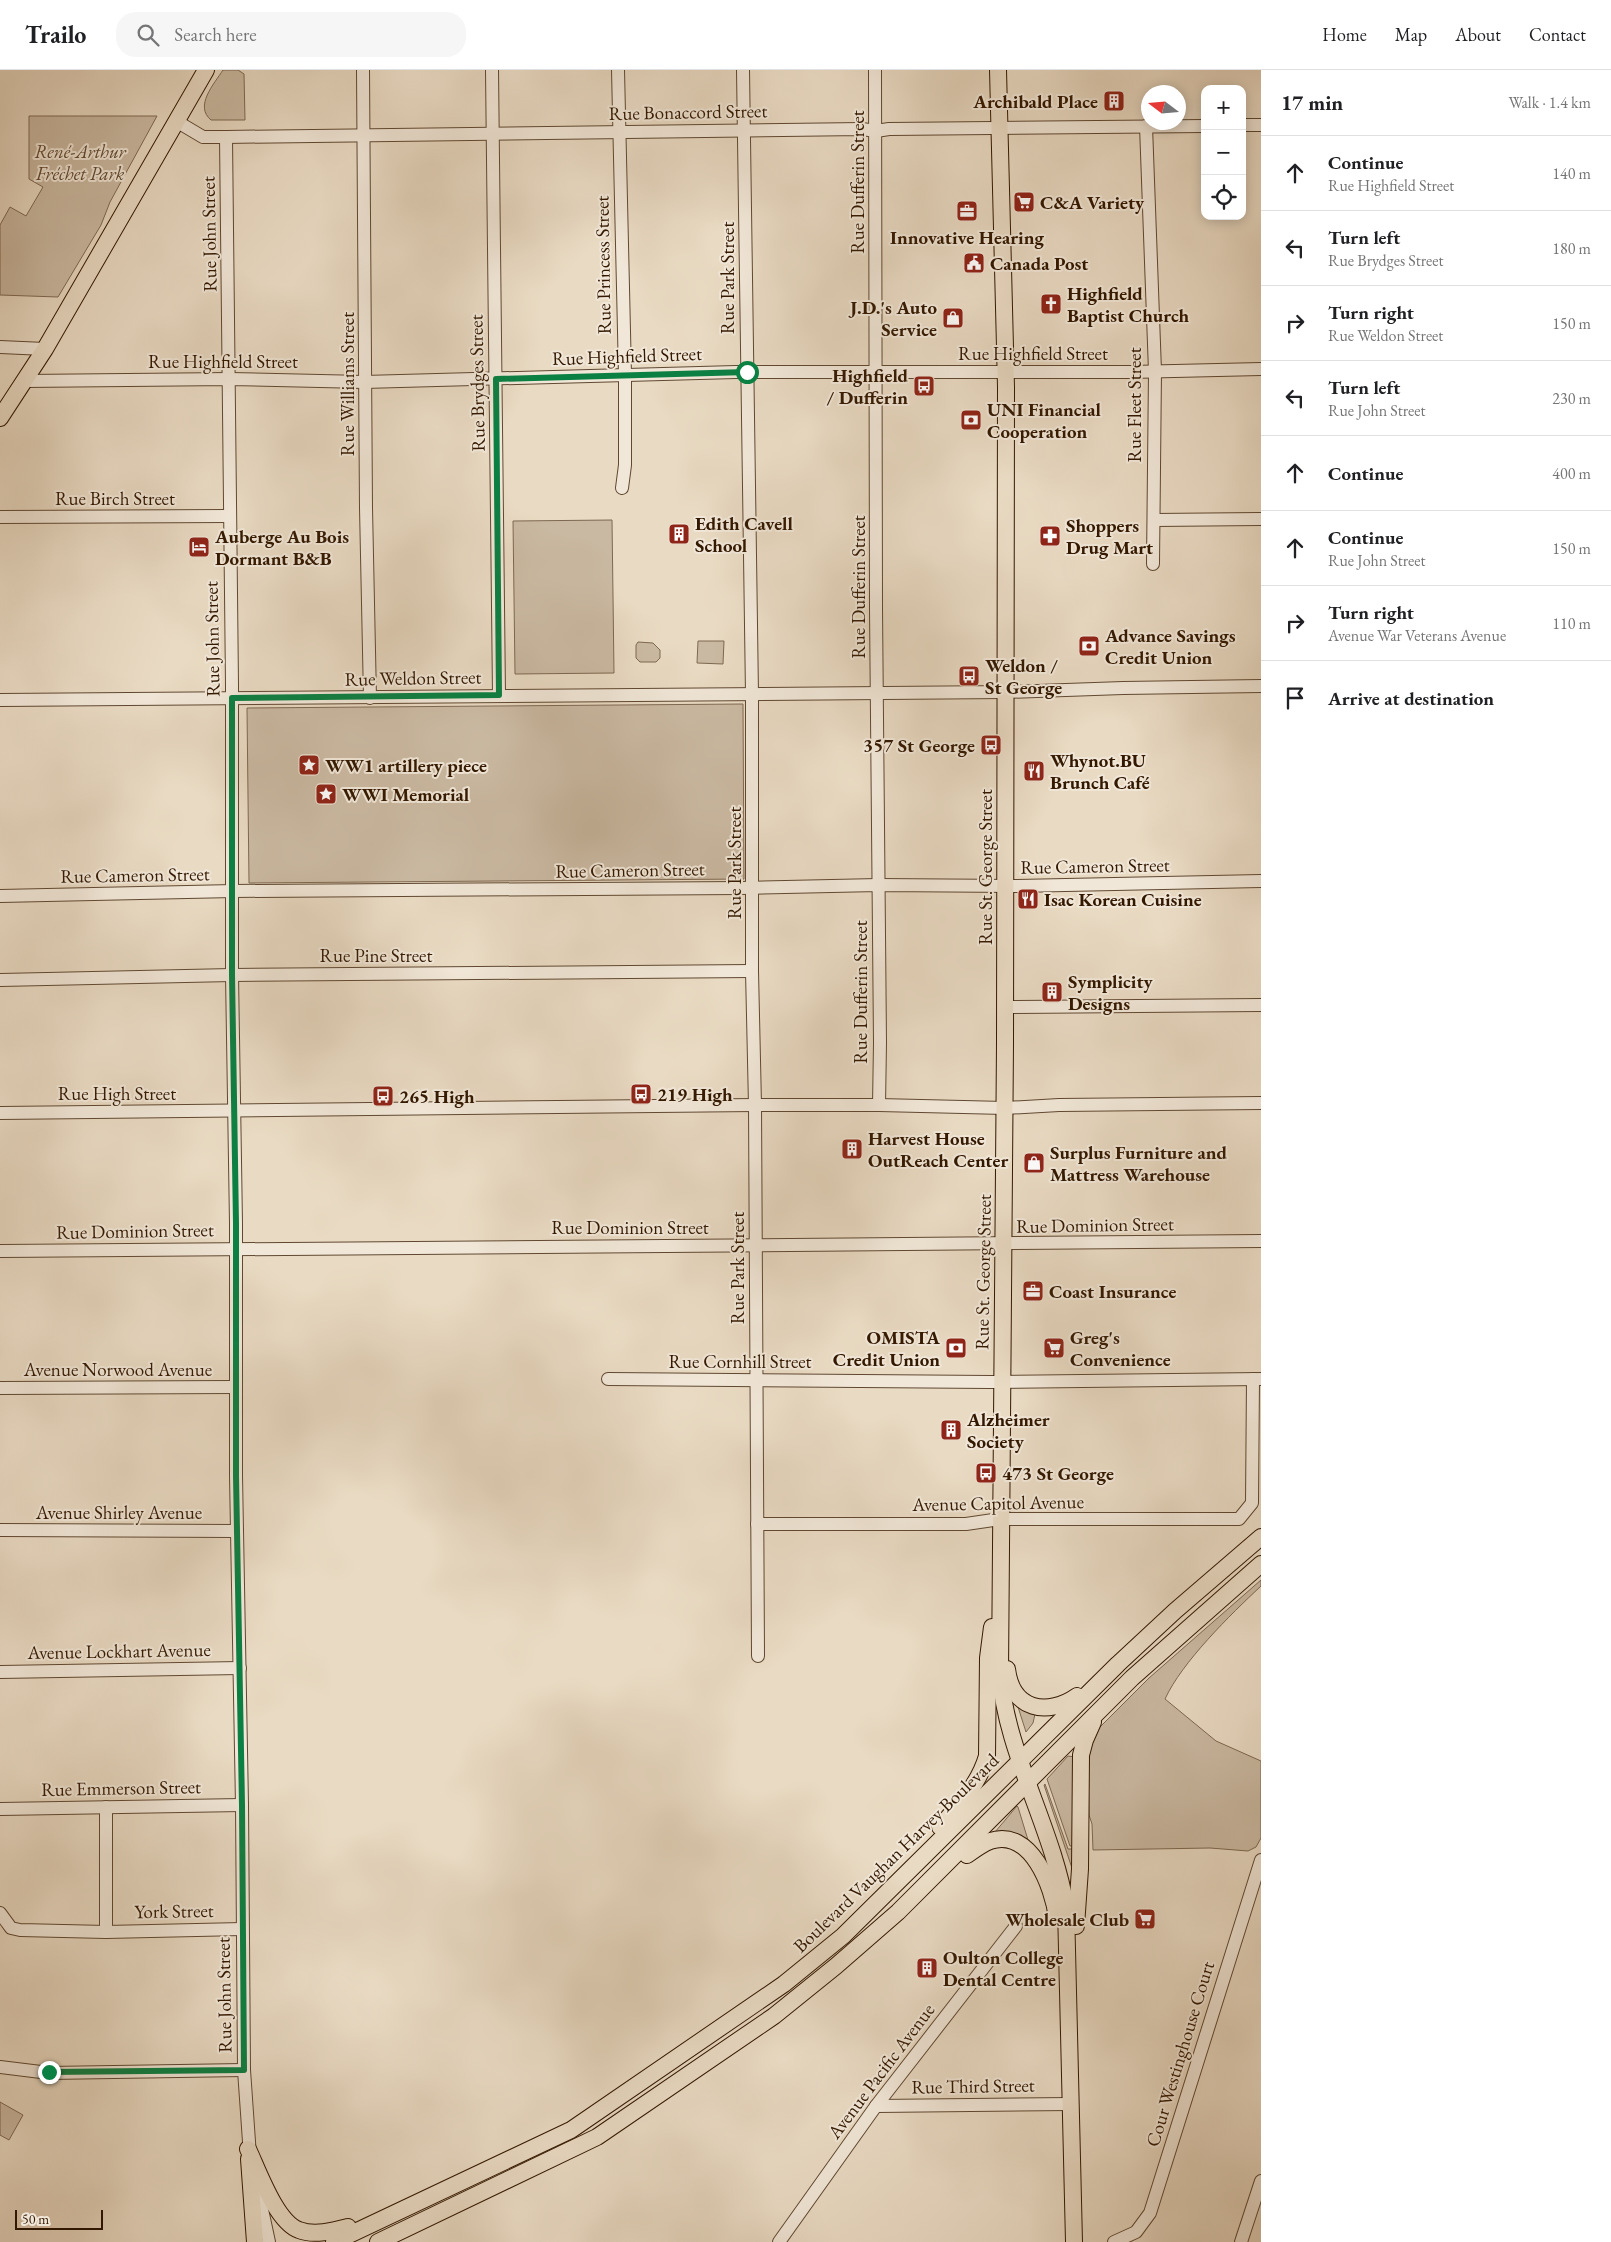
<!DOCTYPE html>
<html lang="en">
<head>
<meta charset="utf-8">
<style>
  :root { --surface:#fff; --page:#f6f6f6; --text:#202124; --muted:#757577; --line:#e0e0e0 }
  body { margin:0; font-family:"EB Garamond",serif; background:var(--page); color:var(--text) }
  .controls { position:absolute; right:15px; top:15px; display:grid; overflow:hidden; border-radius:10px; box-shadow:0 2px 12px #0003 }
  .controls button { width:45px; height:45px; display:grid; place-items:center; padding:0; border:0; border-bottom:1px solid var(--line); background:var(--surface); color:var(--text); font:25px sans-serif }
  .compass { position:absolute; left:1141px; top:15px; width:45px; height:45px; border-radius:50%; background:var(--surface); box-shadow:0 2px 12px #0003; rotate:286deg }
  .scale { position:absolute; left:15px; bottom:12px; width:88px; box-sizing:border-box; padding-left:5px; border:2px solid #331800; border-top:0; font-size:14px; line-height:18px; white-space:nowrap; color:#331800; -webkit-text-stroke:4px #f1e7d8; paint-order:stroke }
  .stop { position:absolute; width:15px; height:15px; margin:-11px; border:4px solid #0b8043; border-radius:50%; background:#fff }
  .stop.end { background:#0b8043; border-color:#fff; box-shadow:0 1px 5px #0008 }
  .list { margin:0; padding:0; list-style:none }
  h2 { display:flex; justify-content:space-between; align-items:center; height:65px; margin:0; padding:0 20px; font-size:21px }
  h2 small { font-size:16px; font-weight:400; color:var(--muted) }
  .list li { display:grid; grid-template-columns:32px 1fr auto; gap:15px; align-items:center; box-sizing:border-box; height:75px; padding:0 20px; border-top:1px solid var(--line) }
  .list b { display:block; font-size:19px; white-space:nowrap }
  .list p { margin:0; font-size:16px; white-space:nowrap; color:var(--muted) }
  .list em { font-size:16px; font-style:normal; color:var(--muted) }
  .icon { flex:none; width:28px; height:28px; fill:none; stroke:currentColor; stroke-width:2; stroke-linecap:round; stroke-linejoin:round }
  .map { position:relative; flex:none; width:1261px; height:2172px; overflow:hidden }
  header { display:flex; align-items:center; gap:30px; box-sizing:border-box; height:70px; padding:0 25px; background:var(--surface); border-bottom:1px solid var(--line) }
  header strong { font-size:24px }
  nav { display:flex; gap:28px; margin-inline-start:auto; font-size:18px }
  .search { width:350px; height:45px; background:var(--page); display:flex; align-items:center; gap:12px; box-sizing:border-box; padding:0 18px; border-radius:20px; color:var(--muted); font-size:19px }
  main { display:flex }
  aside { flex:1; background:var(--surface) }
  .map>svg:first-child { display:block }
</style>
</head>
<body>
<header>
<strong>Trailo</strong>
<div class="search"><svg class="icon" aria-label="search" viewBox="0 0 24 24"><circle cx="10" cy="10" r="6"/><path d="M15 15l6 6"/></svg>Search here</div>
<nav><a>Home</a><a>Map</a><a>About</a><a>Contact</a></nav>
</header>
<main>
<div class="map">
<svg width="1261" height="2172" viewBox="0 0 1261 2172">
  <rect width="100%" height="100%" fill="#e9dac3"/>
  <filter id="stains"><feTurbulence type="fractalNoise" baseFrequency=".004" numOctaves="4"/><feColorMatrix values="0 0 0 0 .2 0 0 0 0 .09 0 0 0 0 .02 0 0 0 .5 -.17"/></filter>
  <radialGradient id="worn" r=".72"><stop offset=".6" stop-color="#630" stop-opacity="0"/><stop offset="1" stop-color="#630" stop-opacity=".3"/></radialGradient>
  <!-- green -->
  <g fill="#cab9a2" stroke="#7e6851">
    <path d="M223,0H238L244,4L245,50H211C194,36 214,14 223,0Z"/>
    <polygon points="29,46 157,46 110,132 101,155 58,227 0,225 0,155 10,137 26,146 43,117 29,109"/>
    <polygon points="612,450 614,603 515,604 513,451"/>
    <polygon points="698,571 724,571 723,594 697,593"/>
    <polygon points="638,572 653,573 660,580 660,588 656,592 640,592 636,588 636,575"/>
    <polygon points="743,634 744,809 249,813 247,638"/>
    <path d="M1261,1510V1516C1230,1545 1182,1592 1165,1629L1216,1671L1261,1691V1768L1256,1777L1248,1781L1210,1778L1093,1780L1092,1754L1089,1745L1088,1698L1089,1681L1098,1659L1149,1608Z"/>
    <polygon points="1018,1637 1035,1644 1033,1653 1026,1662"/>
    <polygon points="1068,1686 1075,1687 1074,1776 1070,1776 1047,1709"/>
    <polygon points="1045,1714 1068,1779 1075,1779 1074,1804 1044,1715"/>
    <polygon points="1017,1736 1018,1737 1028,1770 1002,1761 995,1762"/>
    <polygon points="0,2032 23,2045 9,2070 0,2065"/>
  </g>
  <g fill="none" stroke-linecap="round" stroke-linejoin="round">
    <!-- minor casing -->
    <g stroke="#604831" stroke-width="14">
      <g id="minor">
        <polyline points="363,0 366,438 370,628"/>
        <polyline points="492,0 499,625"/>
        <polyline points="618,0 625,305 625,395 622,418"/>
        <polyline points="743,0 752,624 752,901 755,1035 758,1586"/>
        <polyline points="875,0 876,539 880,973 879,1035"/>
        <polyline points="176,51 203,67 226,67 862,59 876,61 889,59 1205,56"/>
        <polyline points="1242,55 1261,55"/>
        <polyline points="1146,56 1155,301 1153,494"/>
        <polyline points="226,67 232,614 232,905 236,1153 236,1406 242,1735 244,2000 250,2086"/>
        <polyline points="0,277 45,279"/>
        <polyline points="24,311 230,309 364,312 736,302 1131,302 1261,299"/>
        <polyline points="0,447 229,446"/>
        <polyline points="1154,450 1261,449"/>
        <polyline points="0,630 1006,622 1123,618 1261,616"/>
        <polyline points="0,826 234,821 741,818 878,815 1017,816 1261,811"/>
        <polyline points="0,910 232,905 752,901"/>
        <polyline points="1005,937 1261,935"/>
        <polyline points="0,1043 755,1035 879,1035 1005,1038 1059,1035 1261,1033"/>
        <path d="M0,1181C420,1176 841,1177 1261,1171"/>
        <polyline points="608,1309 991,1312 1261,1309"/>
        <polyline points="0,1318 235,1317"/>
        <polyline points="757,1454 966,1454 1000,1449 1239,1449 1252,1433 1253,1309"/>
        <polyline points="0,1460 237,1461"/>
        <polyline points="0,1602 240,1598"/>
        <polyline points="106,1737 106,1862"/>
        <polyline points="0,1739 242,1735"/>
        <polyline points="0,1843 11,1858 20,1860 106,1862 242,1859"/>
        <polyline points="0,1997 49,2003 244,2000"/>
        <polyline points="876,2036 1071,2034"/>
        <polyline points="257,2116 269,2172"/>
        <polyline points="779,2172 876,2036 1016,1856"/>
        <polyline points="1114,2172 1136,2162 1150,2143 1261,1790"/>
        <polyline points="1241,2172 1261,2111"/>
      </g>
    </g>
    <!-- major casing -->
    <g stroke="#331800" stroke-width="18">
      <g id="major">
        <path d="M998,0L1006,317L1005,973L1000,1603C1006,1684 1053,1757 1066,1838L1074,2172"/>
        <polyline points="0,348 45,279 206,0"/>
        <path d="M1007,1599C1012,1640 1047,1647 1077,1626"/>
        <path d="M940,1757C959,1735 979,1714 987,1686L988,1588L992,1557"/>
        <path d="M967,1785C974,1780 982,1774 990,1771C1031,1757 1053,1817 1057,1848"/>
        <polyline points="1076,1856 1080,1799 1081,1685 1085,1670 1093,1652"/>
        <path d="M248,2079C258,2100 276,2152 299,2160C314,2166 333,2161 348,2157"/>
        <polyline points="249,2089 255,2172"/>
        <polyline points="334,2172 571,2060 784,1914 843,1866 1118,1594 1175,1541 1261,1467"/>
        <polyline points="378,2172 597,2067 774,1946 836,1896 898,1842 1132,1608 1261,1494"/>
      </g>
    </g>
    <!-- minor -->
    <use href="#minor" stroke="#f1e7d8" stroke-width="12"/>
    <!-- major -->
    <use href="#major" stroke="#e9dac3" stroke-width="16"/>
  </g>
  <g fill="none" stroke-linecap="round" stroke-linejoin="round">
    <!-- route -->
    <polyline stroke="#0b8043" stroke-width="6" points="49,2002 244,2000 242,1735 236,1406 236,1153 232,905 232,628 499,625 496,309 747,302"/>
  </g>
  <!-- icons -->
  <defs>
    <g id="building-square" transform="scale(1.125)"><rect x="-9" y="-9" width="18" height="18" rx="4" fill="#8f2418" stroke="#f1e7d8"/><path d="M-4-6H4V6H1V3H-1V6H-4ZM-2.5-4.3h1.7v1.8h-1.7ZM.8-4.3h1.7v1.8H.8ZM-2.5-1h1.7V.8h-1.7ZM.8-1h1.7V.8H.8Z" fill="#fff"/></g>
    <g id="supermarket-square" transform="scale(1.125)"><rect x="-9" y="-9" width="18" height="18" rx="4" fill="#8f2418" stroke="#f1e7d8"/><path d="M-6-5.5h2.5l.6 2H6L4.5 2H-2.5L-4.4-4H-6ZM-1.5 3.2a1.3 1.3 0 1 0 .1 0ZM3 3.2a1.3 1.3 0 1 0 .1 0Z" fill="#fff"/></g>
    <g id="office-square" transform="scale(1.125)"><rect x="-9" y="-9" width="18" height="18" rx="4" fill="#8f2418" stroke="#f1e7d8"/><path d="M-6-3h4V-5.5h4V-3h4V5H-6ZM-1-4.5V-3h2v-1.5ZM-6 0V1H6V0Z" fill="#fff"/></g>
    <g id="civic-square" transform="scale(1.125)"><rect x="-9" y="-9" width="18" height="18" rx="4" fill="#8f2418" stroke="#f1e7d8"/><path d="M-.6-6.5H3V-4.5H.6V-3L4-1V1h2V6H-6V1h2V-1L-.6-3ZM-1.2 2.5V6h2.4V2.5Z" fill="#fff"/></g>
    <g id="church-square" transform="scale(1.125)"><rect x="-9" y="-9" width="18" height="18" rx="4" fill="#8f2418" stroke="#f1e7d8"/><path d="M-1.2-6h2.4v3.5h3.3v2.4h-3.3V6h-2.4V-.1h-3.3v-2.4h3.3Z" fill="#fff"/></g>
    <g id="shop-square" transform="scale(1.125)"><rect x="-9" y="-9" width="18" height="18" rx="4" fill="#8f2418" stroke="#f1e7d8"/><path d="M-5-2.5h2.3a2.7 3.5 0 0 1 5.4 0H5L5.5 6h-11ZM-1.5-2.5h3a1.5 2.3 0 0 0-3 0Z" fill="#fff"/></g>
    <g id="bus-square" transform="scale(1.125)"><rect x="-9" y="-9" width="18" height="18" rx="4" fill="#8f2418" stroke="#f1e7d8"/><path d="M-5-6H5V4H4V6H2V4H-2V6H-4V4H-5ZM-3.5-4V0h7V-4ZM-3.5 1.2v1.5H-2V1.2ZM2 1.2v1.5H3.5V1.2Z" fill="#fff"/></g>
    <g id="bank-square" transform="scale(1.125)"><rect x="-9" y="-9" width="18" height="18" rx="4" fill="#8f2418" stroke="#f1e7d8"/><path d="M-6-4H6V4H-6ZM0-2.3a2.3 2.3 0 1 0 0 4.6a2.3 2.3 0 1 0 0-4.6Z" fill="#fff"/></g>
    <g id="pharmacy-square" transform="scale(1.125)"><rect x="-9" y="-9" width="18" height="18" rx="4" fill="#8f2418" stroke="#f1e7d8"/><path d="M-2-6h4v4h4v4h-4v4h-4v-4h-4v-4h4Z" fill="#fff"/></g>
    <g id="hotel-square" transform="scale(1.125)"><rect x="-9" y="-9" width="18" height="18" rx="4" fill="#8f2418" stroke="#f1e7d8"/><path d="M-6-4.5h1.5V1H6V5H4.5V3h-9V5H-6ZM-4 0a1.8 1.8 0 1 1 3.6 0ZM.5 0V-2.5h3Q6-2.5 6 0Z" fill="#fff"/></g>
    <g id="sight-square" transform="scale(1.125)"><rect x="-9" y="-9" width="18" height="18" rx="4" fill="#8f2418" stroke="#f1e7d8"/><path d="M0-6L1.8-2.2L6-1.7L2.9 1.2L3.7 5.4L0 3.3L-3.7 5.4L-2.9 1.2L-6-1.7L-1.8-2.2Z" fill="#fff"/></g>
    <g id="restaurant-square" transform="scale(1.125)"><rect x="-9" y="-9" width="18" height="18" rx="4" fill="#8f2418" stroke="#f1e7d8"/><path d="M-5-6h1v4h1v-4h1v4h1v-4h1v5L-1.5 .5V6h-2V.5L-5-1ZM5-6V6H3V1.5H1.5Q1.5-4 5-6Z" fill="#fff"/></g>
  </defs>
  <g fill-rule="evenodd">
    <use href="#building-square" x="1114" y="31"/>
    <use href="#supermarket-square" x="1024" y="132"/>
    <use href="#office-square" x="967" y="141"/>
    <use href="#civic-square" x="974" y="193"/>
    <use href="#church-square" x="1051" y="234"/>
    <use href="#shop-square" x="953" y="248"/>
    <use href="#bus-square" x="924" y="316"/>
    <use href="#bank-square" x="971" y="350"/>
    <use href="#building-square" x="679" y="464"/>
    <use href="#pharmacy-square" x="1050" y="466"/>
    <use href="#hotel-square" x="199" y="477"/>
    <use href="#bank-square" x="1089" y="576"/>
    <use href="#bus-square" x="969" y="606"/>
    <use href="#bus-square" x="991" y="675"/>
    <use href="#sight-square" x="309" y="695"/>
    <use href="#restaurant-square" x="1034" y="701"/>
    <use href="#sight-square" x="326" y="724"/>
    <use href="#restaurant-square" x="1028" y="829"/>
    <use href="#building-square" x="1052" y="922"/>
    <use href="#bus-square" x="641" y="1024"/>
    <use href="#bus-square" x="383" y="1026"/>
    <use href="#building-square" x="852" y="1079"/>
    <use href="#shop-square" x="1034" y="1093"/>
    <use href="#office-square" x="1033" y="1221"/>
    <use href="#bank-square" x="956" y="1278"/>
    <use href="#supermarket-square" x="1054" y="1278"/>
    <use href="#building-square" x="951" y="1360"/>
    <use href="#bus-square" x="986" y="1403"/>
    <use href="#supermarket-square" x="1145" y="1849"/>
    <use href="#building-square" x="927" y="1898"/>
  </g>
  <g text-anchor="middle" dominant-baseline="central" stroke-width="4" stroke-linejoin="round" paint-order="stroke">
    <!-- poi labels -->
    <g font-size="19" font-weight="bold" fill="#331800" stroke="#f1e7d8" text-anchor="start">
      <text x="1098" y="31" text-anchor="end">Archibald Place</text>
      <text x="1040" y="132">C&amp;A Variety</text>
      <text x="967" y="167" text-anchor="middle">Innovative Hearing</text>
      <text x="990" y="193">Canada Post</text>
      <text x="1067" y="223">Highfield<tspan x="1067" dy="22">Baptist Church</tspan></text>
      <text x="937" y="237" text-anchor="end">J.D.'s Auto<tspan x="937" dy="22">Service</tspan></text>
      <text x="908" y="305" text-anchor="end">Highfield<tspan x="908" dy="22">/ Dufferin</tspan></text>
      <text x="987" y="339">UNI Financial<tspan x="987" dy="22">Cooperation</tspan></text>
      <text x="695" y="453">Edith Cavell<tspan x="695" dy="22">School</tspan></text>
      <text x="1066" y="455">Shoppers<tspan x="1066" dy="22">Drug Mart</tspan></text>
      <text x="215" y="466">Auberge Au Bois<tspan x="215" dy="22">Dormant B&amp;B</tspan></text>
      <text x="1105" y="565">Advance Savings<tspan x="1105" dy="22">Credit Union</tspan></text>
      <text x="985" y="595">Weldon /<tspan x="985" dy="22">St George</tspan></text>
      <text x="975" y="675" text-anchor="end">357 St George</text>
      <text x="1050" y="690">Whynot.BU<tspan x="1050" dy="22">Brunch Café</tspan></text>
      <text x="325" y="695">WW1 artillery piece</text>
      <text x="342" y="724">WWI Memorial</text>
      <text x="1044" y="829">Isac Korean Cuisine</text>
      <text x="1068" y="911">Symplicity<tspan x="1068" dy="22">Designs</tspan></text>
      <text x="657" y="1024">219 High</text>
      <text x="399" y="1026">265 High</text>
      <text x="868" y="1068">Harvest House<tspan x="868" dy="22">OutReach Center</tspan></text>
      <text x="1050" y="1082">Surplus Furniture and<tspan x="1050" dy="22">Mattress Warehouse</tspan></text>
      <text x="1049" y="1221">Coast Insurance</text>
      <text x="940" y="1267" text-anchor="end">OMISTA<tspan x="940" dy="22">Credit Union</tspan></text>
      <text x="1070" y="1267">Greg's<tspan x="1070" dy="22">Convenience</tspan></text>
      <text x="967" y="1349">Alzheimer<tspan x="967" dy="22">Society</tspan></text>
      <text x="1002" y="1403">473 St George</text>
      <text x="1129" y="1849" text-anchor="end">Wholesale Club</text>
      <text x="943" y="1887">Oulton College<tspan x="943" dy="22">Dental Centre</tspan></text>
    </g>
    <!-- street labels -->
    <g font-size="19" fill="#331800" stroke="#f1e7d8">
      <text transform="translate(688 42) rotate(-1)">Rue Bonaccord Street</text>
      <text transform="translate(857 112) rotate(-90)">Rue Dufferin Street</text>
      <text transform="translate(209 164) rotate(-91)">Rue John Street</text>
      <text transform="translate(603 195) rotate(-91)">Rue Princess Street</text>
      <text transform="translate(727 208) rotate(-90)">Rue Park Street</text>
      <text x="1033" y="283">Rue Highfield Street</text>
      <text transform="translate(627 286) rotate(-2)">Rue Highfield Street</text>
      <text x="223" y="291">Rue Highfield Street</text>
      <text transform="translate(477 313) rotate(-91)">Rue Brydges Street</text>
      <text transform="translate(347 314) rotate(-90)">Rue Williams Street</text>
      <text transform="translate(1134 335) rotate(-90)">Rue Fleet Street</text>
      <text x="115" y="428">Rue Birch Street</text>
      <text transform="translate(858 517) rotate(-90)">Rue Dufferin Street</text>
      <text transform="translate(212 569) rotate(-91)">Rue John Street</text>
      <text transform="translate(413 608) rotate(-1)">Rue Weldon Street</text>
      <text transform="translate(734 793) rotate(-90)">Rue Park Street</text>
      <text transform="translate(1095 796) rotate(-1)">Rue Cameron Street</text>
      <text transform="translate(985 797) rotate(-90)">Rue St. George Street</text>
      <text transform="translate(630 800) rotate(-1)">Rue Cameron Street</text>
      <text transform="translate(135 805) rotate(-1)">Rue Cameron Street</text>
      <text x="376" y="885">Rue Pine Street</text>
      <text transform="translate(860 922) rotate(-90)">Rue Dufferin Street</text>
      <text x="117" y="1023">Rue High Street</text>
      <text transform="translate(1095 1155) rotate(-1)">Rue Dominion Street</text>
      <text x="630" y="1157">Rue Dominion Street</text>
      <text transform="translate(135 1161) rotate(-1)">Rue Dominion Street</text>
      <text transform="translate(737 1198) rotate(-90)">Rue Park Street</text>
      <text transform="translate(983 1202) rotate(-89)">Rue St. George Street</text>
      <text x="740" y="1291">Rue Cornhill Street</text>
      <text x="118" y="1299">Avenue Norwood Avenue</text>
      <text transform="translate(998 1433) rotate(-1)">Avenue Capitol Avenue</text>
      <text x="119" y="1442">Avenue Shirley Avenue</text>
      <text transform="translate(119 1581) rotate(-1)">Avenue Lockhart Avenue</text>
      <text transform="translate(121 1718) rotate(-1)">Rue Emmerson Street</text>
      <text transform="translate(896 1783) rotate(-44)">Boulevard Vaughan Harvey Boulevard</text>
      <text transform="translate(174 1841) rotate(-1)">York Street</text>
      <text transform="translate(224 1925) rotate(-91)">Rue John Street</text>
      <text transform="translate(1180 1984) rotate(-73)">Cour Westinghouse Court</text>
      <text transform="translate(881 2001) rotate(-53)">Avenue Pacific Avenue</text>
      <text transform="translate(973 2016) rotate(-1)">Rue Third Street</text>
    </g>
    <!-- park labels -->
    <g font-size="19" font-style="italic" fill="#604831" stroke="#f1e7d8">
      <text x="80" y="81">René-Arthur<tspan x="80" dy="22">Fréchet Park</tspan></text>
    </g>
  </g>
  <rect width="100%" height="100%" filter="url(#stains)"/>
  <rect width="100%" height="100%" fill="url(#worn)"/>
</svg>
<div class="controls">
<button>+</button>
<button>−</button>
<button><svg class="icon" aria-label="locate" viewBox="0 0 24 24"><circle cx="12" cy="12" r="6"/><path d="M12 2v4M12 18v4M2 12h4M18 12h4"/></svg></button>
</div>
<svg class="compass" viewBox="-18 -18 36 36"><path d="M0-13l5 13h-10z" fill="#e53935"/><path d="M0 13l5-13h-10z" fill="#757577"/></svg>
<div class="scale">50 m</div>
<div class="stop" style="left:747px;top:302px"></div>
<div class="stop end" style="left:49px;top:2002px"></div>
</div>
<aside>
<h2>17 min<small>Walk · 1.4 km</small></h2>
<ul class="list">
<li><svg class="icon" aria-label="ahead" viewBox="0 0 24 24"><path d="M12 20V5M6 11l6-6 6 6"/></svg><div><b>Continue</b><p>Rue Highfield Street</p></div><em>140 m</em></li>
<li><svg class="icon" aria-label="left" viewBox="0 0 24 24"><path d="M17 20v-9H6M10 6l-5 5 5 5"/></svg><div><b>Turn left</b><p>Rue Brydges Street</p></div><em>180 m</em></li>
<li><svg class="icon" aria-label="right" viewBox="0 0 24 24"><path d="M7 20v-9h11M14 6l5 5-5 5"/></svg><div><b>Turn right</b><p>Rue Weldon Street</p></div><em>150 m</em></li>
<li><svg class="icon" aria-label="left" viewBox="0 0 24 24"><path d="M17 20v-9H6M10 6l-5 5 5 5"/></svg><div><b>Turn left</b><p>Rue John Street</p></div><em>230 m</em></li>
<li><svg class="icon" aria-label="ahead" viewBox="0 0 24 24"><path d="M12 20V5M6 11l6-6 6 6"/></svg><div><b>Continue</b></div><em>400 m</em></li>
<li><svg class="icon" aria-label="ahead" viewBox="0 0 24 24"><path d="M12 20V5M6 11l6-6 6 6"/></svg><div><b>Continue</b><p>Rue John Street</p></div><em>150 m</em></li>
<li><svg class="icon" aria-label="right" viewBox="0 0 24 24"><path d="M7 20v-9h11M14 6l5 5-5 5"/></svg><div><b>Turn right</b><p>Avenue War Veterans Avenue</p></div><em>110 m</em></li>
<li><svg class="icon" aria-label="arrive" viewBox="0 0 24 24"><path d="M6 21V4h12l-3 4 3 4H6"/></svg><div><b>Arrive at destination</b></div></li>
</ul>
</aside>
</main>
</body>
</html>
